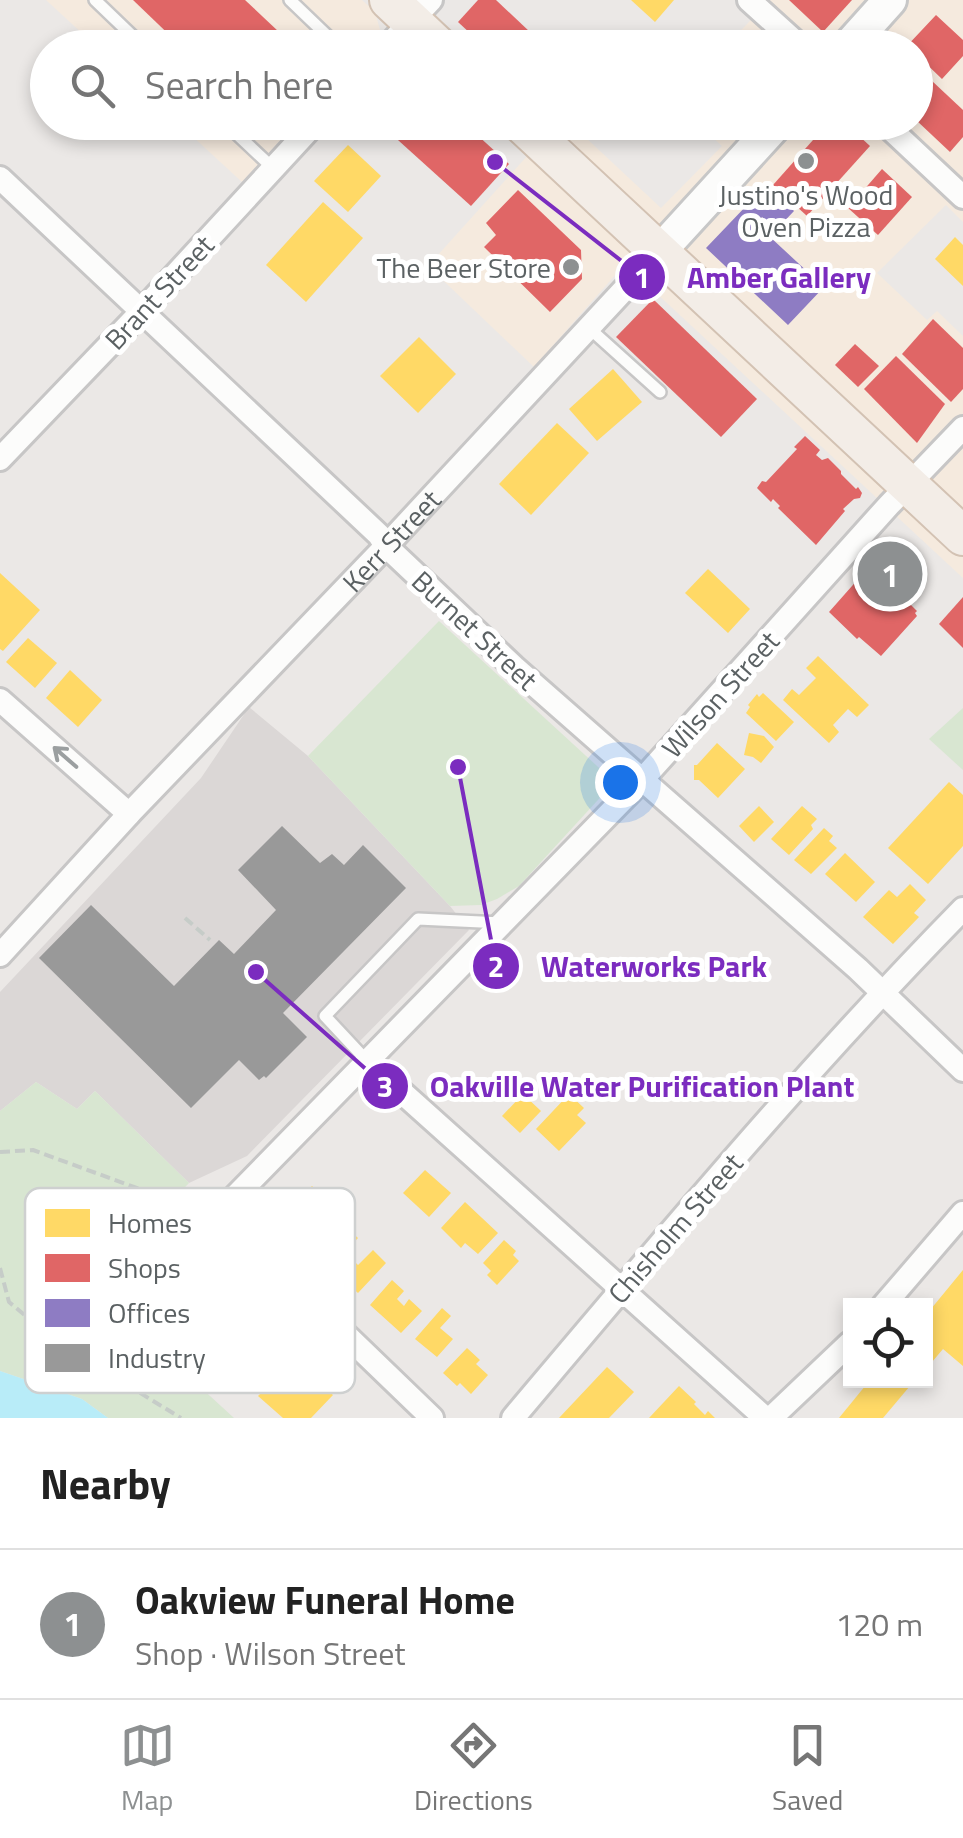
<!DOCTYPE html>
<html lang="en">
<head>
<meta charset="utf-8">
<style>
  :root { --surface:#fff; --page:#f2f2f2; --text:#222; --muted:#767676; --line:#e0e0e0; --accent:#8d9091 }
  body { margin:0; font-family:"Titillium Web",sans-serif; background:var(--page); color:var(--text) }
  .controls { position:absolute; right:30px; bottom:30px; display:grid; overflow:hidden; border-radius:0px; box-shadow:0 5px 15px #0003 }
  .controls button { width:90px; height:90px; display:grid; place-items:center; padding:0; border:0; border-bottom:2px solid var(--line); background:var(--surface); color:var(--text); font:50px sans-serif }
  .you { position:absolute; left:620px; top:782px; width:35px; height:35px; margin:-25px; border:8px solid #fff; border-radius:50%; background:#1a73e8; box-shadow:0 0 0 15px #1a73e833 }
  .badge { display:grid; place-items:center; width:65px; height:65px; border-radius:50%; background:var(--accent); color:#fff; font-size:32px; font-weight:700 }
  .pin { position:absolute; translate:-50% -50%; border:5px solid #fff; box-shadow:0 2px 10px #0006 }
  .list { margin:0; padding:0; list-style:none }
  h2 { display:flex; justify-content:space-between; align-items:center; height:130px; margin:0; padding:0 40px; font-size:42px }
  h2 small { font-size:32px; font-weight:400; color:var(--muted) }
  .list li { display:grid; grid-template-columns:65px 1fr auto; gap:30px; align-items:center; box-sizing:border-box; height:150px; padding:0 40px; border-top:2px solid var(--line) }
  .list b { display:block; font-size:38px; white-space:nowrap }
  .list p { margin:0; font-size:32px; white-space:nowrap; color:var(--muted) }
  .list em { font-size:32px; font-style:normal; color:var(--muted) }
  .icon { flex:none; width:55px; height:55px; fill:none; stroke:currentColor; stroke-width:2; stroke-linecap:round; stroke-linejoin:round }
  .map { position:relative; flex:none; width:963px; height:1418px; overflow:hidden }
  .search { position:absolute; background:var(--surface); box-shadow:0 5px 15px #0003; left:30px; right:30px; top:30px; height:110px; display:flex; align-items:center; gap:25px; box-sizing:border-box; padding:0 35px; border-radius:55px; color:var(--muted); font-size:38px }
  .sheet { height:280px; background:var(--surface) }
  nav { display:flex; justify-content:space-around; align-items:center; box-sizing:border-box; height:140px; border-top:2px solid var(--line); background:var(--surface); font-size:28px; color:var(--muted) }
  nav a { display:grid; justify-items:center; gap:5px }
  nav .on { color:var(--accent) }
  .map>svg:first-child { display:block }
</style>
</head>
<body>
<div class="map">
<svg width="963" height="1418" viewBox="0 0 963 1418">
  <rect width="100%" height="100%" fill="#ebe8e6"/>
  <!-- commercial -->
  <g fill="#f5eade">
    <polygon points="46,0 362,0 375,12 380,30 365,47 97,47"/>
    <polygon points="770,0 963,0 963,222 946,205 877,273 927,320 937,311 963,336 963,578 625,264 534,367 428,266 557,123 570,123 661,208 722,146 697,123 916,122 916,48 725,47"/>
    <polygon points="178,123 296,123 242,182"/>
  </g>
  <!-- industrial -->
  <polygon fill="#dbd7d6" points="249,707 308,756 450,906 469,930 247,1156 189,1183 95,1091 77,1109 36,1082 0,1111 0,992 201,778"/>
  <!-- green -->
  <g fill="#d8e6d1">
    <polygon points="439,621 609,777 608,789 519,886 497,899 481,905 450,906 308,756"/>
    <polygon points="963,708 963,770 929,739"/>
    <polygon points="36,1082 77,1109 95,1091 189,1183 89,1285 234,1418 108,1418 82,1399 0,1371 0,1111"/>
  </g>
  <!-- water -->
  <polygon fill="#b8ecf8" points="0,1371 82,1399 108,1418 0,1418"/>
  <!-- homes -->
  <g fill="#ffd966">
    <polygon points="631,0 674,0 655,22"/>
    <polygon points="348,145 381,176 348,212 314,181"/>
    <polygon points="323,202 363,238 306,302 266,265"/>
    <polygon points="955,237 963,245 963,286 935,259"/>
    <polygon points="419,337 456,374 418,413 380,376"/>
    <polygon points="613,369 642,402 597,441 569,409"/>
    <polygon points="557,423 589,453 531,515 499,484"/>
    <polygon points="708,569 750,609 728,633 685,593"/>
    <polygon points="0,573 40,610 3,651 0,649"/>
    <polygon points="28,638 57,663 35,688 6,662"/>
    <polygon points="818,656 869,705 857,717 848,709 833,725 839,732 829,743 783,700 792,689 799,695 816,678 806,668"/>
    <polygon points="70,670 102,700 78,727 46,698"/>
    <polygon points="763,693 794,722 776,741 746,713 750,707 748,705 757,694 759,697"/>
    <polygon points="749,733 764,736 774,747 761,763 753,757 744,755"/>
    <polygon points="717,743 745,769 718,798 699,780 694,780 694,765 697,765"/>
    <polygon points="949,782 963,795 963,846 928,884 888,848"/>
    <polygon points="759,806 774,822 754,842 739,826"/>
    <polygon points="802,806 817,819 811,825 813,829 789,855 771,839"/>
    <polygon points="824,828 833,836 829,841 837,848 811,874 794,860"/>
    <polygon points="845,853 875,882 856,902 825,874"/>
    <polygon points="910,884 926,900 914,913 919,917 893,944 863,917 889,890 897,897"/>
    <polygon points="523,1094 541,1111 520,1133 502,1116"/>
    <polygon points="569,1094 584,1108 577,1115 586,1123 559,1151 536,1129"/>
    <polygon points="425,1170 451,1193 429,1217 403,1193"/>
    <polygon points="312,1186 335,1209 316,1229 292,1206"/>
    <polygon points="465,1202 498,1233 478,1254 465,1243 461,1248 441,1228"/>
    <polygon points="347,1228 358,1238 323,1275 313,1265"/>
    <polygon points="504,1240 516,1251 513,1255 519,1261 497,1285 487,1275 491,1271 483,1263"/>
    <polygon points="373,1250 386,1263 358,1293 332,1270 347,1254 358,1265"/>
    <polygon points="963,1270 963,1366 943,1349 926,1369 926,1315"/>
    <polygon points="392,1280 404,1291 397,1299 404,1306 409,1299 422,1311 401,1333 370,1305"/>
    <polygon points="442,1308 451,1316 440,1328 453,1339 437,1357 415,1339"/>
    <polygon points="279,1345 333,1395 311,1418 283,1418 258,1396 260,1394 246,1381"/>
    <polygon points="467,1348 480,1360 476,1364 488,1375 471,1394 460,1383 457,1386 443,1373"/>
    <polygon points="607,1367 634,1392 609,1418 559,1418"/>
    <polygon points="870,1380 915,1380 883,1418 839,1418"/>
    <polygon points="679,1386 696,1402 694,1404 705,1415 708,1411 715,1418 649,1418"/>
  </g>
  <!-- shops -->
  <g fill="#e06666">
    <polygon points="133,0 245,0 296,48 183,48"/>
    <polygon points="478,0 496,0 547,48 486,48 458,22"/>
    <polygon points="789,0 852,0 823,32"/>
    <polygon points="936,15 963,40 963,56 942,79 916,54 916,48 905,48"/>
    <polygon points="916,66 963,110 963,137 950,152 916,120"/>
    <polygon points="378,122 463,122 509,164 471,206"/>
    <polygon points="829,122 844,122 870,146 807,216 773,185"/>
    <polygon points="882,169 912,197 878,235 848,208"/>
    <polygon points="518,190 581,250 582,279 550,312 484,247 496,235 486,223"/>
    <polygon points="653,299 757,399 721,437 616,337"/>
    <polygon points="933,319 963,348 963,389 951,402 902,354"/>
    <polygon points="855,344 879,366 858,387 835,365"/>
    <polygon points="896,356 945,404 917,443 864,389"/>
    <polygon points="805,436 820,450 816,455 822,460 828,458 841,471 841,474 856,489 858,487 862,493 860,498 854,499 843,509 845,511 816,545 778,508 780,506 773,499 771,502 757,488 762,481 766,482 797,449 794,447"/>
    <polygon points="875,560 896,579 888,588 906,605 908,602 917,611 915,613 917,616 881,656 859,637 857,639 829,612"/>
    <polygon points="963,597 963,648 939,624"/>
  </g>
  <!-- offices -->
  <polygon fill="#8e7cc3" points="767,184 794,211 777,229 762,217 756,224 824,287 788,325 706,248"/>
  <!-- industry -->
  <polygon fill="#999" points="282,826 320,863 332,854 344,865 363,845 406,888 283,1013 307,1037 266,1078 264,1076 259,1080 239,1060 191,1108 39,958 91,905 174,986 219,940 234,954 276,910 238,870"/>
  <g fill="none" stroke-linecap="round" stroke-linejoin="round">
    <!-- service casing -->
    <g stroke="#c7c6c6" stroke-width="16">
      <g id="service">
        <polyline points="95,0 145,48"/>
        <polyline points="290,0 340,48"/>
        <polyline points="224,122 274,169"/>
        <polyline points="589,328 660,392"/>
        <polyline points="367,1061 325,1016 418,919 502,923"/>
      </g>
    </g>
    <!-- minor casing -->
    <g stroke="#c7c6c6" stroke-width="28">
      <g id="minor">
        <polyline points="749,0 802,48"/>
        <polyline points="386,48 431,0"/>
        <polyline points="883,122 963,197"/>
        <polyline points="0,178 379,535 386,546 514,667 858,969 963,1070"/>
        <polyline points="0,459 141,312 316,122"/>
        <polyline points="0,700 129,814"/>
        <path id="s1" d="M0,955L129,814L386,546L659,252"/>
        <polyline points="367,1061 765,1418"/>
        <polyline points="883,1306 963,1213"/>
        <polyline points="432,1418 265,1257 223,1209 641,781 889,505 963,428"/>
        <path d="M513,1418C659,1245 805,1070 963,909"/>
        <polyline points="771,1418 850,1343"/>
      </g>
    </g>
    <!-- secondary casing -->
    <g stroke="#c7c7c7" stroke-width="38">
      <g id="secondary">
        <polyline points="847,48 890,0"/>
        <polyline points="659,252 778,122"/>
      </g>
    </g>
    <!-- primary casing -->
    <g stroke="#d3c2b3" stroke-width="42">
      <g id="primary">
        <polyline points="389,0 440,48"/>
        <polyline points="520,122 963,536"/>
      </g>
    </g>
    <!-- path -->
    <g stroke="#c6ccc8" stroke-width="4" stroke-dasharray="10 5" stroke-linecap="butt">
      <polyline points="185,918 210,940"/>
      <polyline points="0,1152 33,1150 156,1195 206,1206"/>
      <polyline points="0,1268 9,1302 57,1342 181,1418"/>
    </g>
    <!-- service -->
    <use href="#service" stroke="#fcfcfb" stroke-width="11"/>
    <!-- minor -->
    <use href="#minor" stroke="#fcfcfb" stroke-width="22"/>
    <!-- secondary -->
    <use href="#secondary" stroke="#fcfcfb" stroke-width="32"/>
    <!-- primary -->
    <use href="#primary" stroke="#f3ede7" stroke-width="38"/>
  </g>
  <!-- one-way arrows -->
  <defs><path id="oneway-shaft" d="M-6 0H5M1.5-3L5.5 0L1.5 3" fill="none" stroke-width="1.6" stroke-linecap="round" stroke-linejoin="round" transform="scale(2.5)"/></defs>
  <use stroke="#9b9fa0" href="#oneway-shaft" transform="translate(65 757) rotate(-139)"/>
  <!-- markers -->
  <g fill="#8d9091" stroke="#fff" stroke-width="4">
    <circle cx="806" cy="161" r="10"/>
    <circle cx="571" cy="267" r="10"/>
  </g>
  <g text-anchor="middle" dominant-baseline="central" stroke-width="10" stroke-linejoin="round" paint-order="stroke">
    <!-- poi labels -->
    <g font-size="28" fill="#5b6163" stroke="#fff">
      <text x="806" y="194">Justino's Wood<tspan x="806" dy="32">Oven Pizza</tspan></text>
      <text x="551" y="267" text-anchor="end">The Beer Store</text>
    </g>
    <!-- street labels -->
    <g font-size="28" fill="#5b6163" stroke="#fff">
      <text transform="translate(159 292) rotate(-47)">Brant Street</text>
      <text stroke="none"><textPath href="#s1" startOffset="570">Kerr Street</textPath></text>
      <text transform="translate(475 630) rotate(43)">Burnet Street</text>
      <text transform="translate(720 694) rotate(-48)">Wilson Street</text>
      <text transform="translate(675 1228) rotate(-49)">Chisholm Street</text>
    </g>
  </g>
  <!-- legend -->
  <rect x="25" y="1188" width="330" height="205" rx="15" fill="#fff" stroke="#ced0d0" stroke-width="2.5"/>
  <rect x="45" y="1209" width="45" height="28" fill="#ffd966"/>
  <rect x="45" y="1254" width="45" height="28" fill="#e06666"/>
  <rect x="45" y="1299" width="45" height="28" fill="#8e7cc3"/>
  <rect x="45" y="1344" width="45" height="28" fill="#999"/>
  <g font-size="28" fill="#5b6163">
    <text x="108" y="1233">Homes</text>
    <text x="108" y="1278">Shops</text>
    <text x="108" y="1323">Offices</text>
    <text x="108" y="1368">Industry</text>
  </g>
  <!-- callouts -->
  <path fill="none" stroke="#7b2cbf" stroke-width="4" d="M495 162L642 277M458 767L496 966M256 972L385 1086"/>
  <g fill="#7b2cbf" stroke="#fff" stroke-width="4">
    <circle cx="495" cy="162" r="10"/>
    <circle cx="458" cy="767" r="10"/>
    <circle cx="256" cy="972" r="10"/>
    <circle cx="642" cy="277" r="25"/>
    <circle cx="496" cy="966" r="25"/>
    <circle cx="385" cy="1086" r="25"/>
  </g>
  <g font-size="30" text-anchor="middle" font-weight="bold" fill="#fff">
    <text x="642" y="288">1</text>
    <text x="496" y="977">2</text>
    <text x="385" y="1097">3</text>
  </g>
  <g font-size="30" text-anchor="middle" font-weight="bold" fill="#7b2cbf" stroke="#fff" stroke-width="10" stroke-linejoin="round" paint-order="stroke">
    <text x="779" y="288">Amber Gallery</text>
    <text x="654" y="977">Waterworks Park</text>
    <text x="642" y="1097">Oakville Water Purification Plant</text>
  </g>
</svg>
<div class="controls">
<button><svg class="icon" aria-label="locate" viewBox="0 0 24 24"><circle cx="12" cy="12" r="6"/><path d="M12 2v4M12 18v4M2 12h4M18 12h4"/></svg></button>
</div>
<div class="you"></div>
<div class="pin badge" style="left:890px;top:574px">1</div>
<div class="search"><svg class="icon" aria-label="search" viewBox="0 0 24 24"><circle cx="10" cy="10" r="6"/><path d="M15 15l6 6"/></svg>Search here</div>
</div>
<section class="sheet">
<h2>Nearby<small></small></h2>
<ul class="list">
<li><span class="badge">1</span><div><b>Oakview Funeral Home</b><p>Shop · Wilson Street</p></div><em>120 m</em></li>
</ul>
</section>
<nav>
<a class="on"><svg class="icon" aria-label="map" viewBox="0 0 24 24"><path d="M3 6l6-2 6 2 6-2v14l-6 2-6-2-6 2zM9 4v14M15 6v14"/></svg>Map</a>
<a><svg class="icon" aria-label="directions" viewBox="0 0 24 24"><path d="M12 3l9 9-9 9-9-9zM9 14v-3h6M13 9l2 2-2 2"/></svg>Directions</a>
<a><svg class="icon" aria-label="saved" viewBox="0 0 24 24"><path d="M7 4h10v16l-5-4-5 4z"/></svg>Saved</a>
</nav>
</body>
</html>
